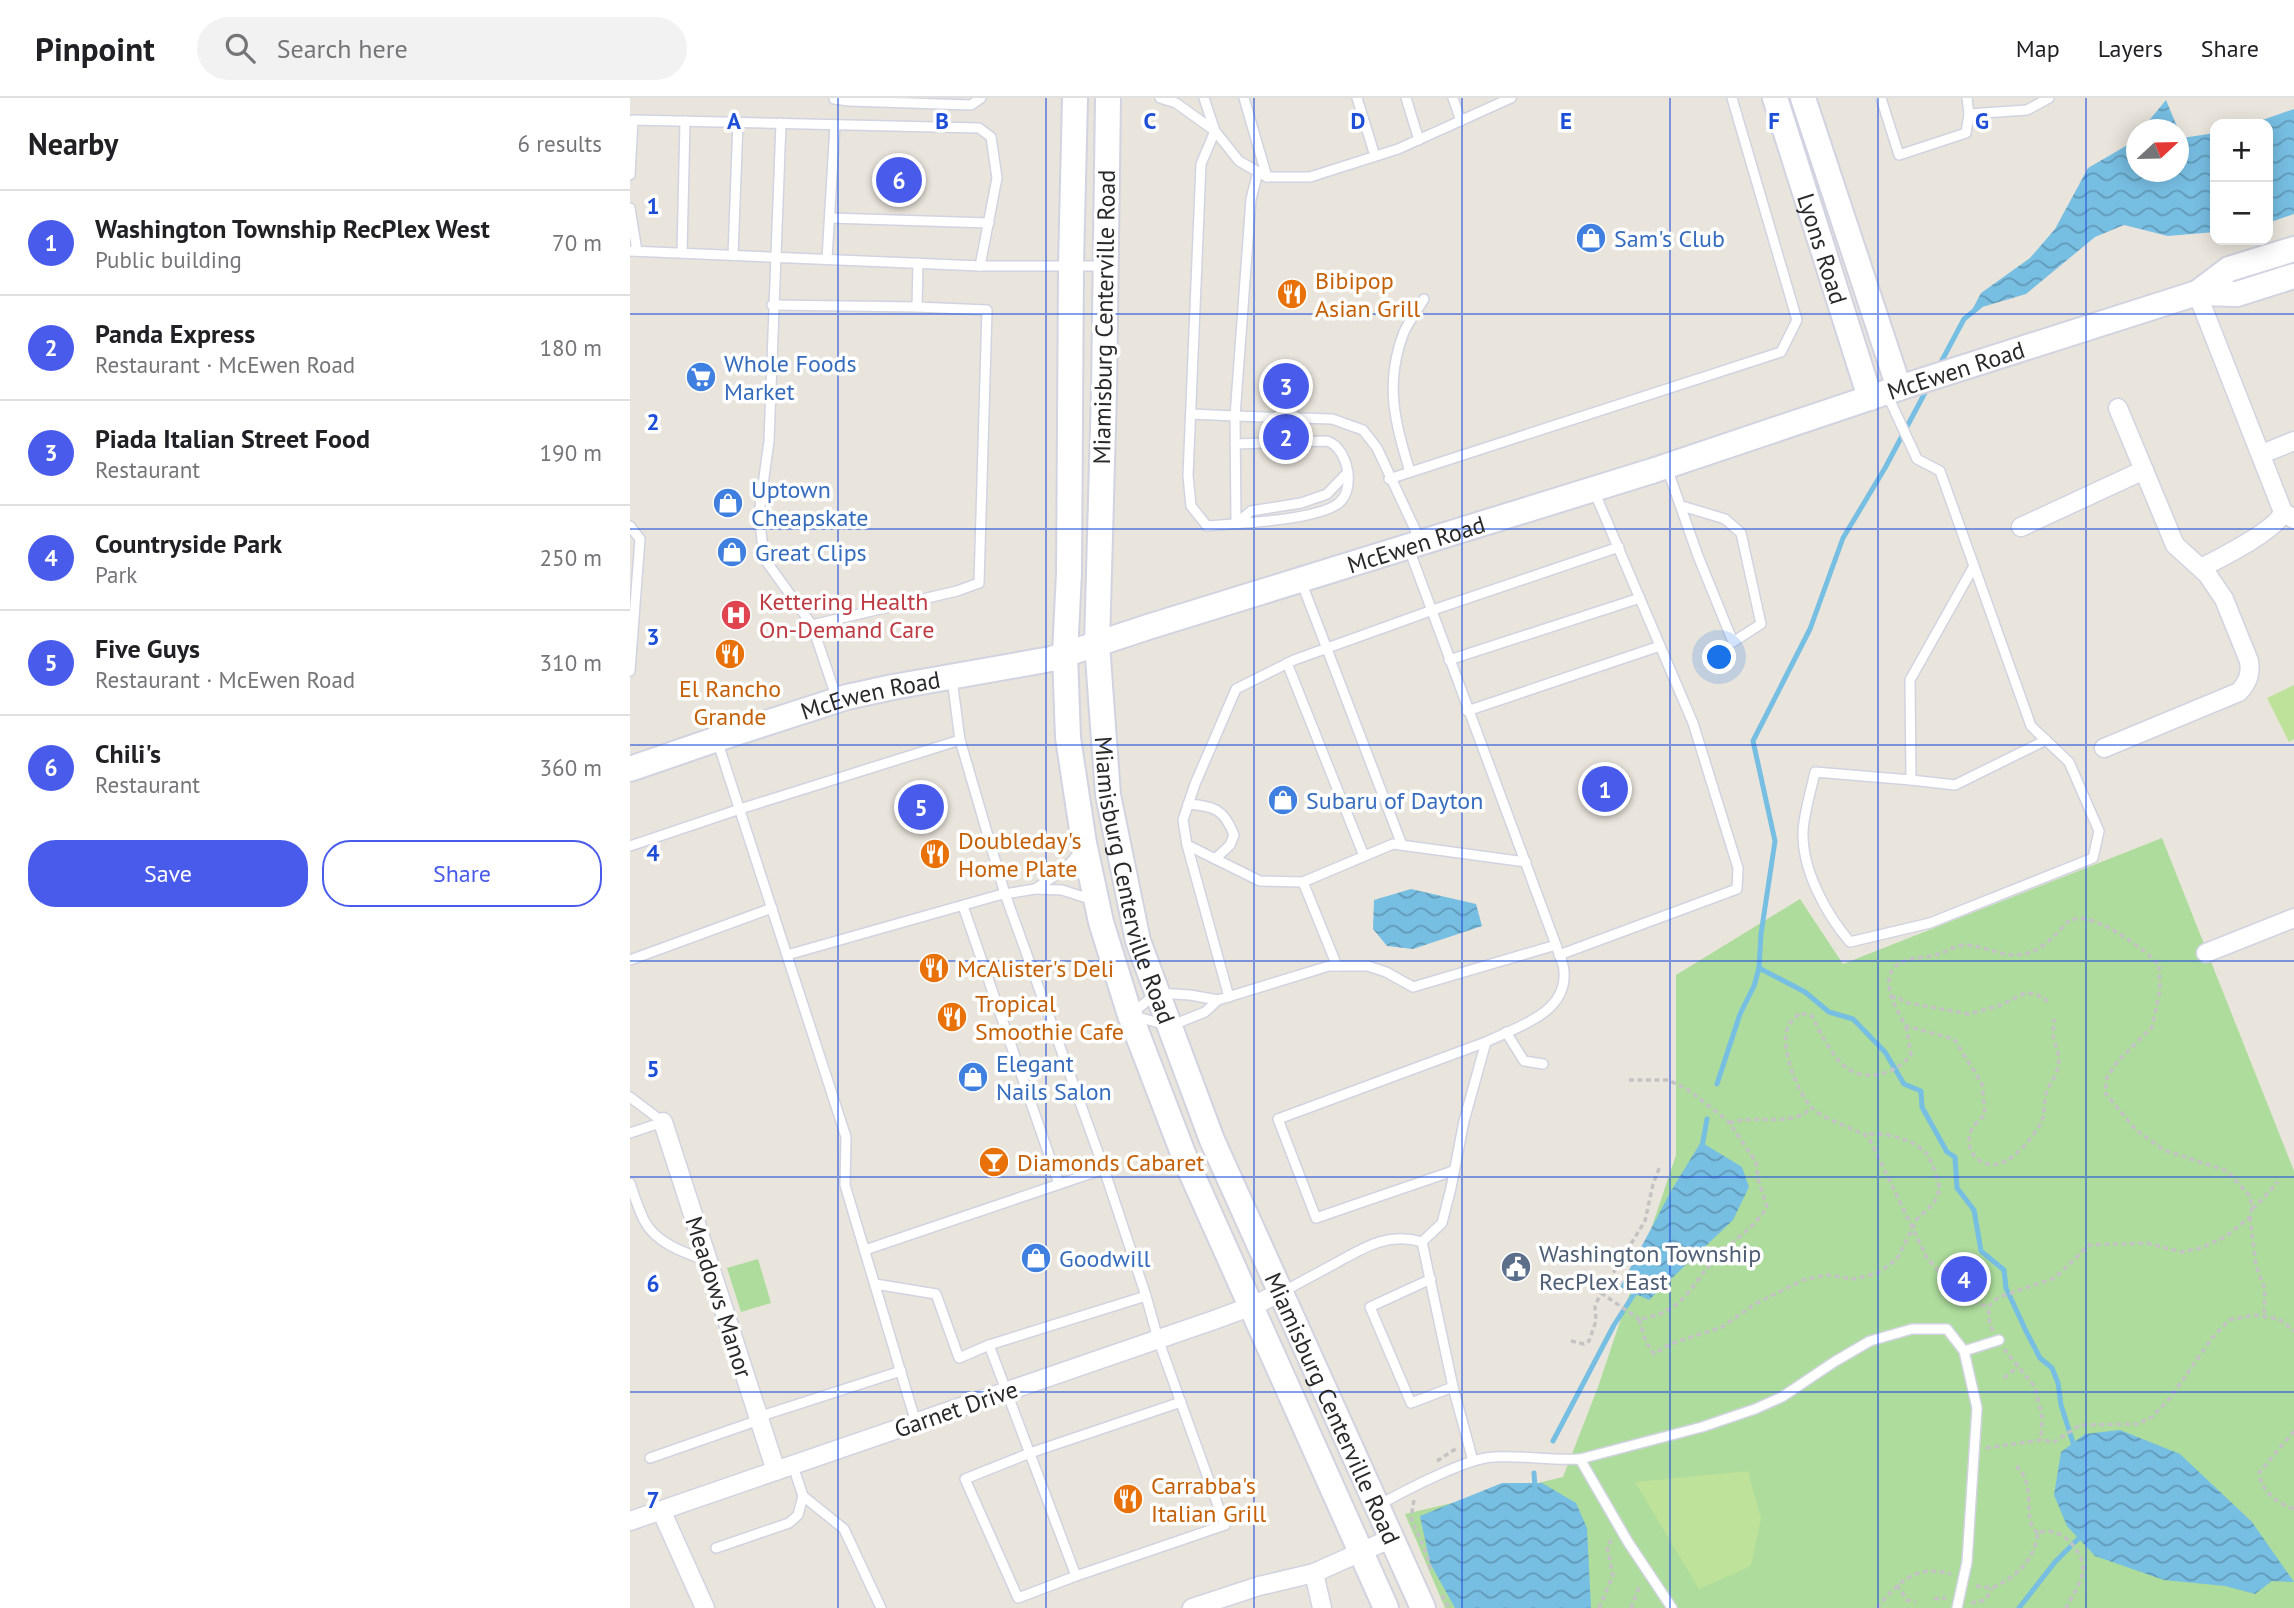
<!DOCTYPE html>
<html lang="en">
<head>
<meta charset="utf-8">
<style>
  :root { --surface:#fff; --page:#f2f2f2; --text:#202124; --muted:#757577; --line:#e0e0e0; --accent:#495bea }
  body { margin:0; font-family:"PT Sans",sans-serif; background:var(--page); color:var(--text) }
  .controls { position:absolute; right:21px; top:21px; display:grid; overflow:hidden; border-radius:14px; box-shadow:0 4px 18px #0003 }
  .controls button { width:63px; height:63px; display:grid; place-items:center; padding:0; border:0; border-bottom:2px solid var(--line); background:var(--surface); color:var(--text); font:35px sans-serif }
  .compass { position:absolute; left:1496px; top:21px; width:63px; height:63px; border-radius:50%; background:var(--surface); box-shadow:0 4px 18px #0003; rotate:68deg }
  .you { position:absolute; left:1090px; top:560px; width:24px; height:24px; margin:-18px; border:5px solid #fff; border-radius:50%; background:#1a73e8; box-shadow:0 0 0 10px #1a73e833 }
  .badge { display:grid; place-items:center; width:46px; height:46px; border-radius:50%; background:var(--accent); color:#fff; font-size:23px; font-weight:700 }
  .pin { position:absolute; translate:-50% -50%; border:4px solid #fff; box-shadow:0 2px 7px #0006 }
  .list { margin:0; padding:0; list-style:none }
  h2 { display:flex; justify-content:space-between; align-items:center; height:91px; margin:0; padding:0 28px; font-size:30px }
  h2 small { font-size:23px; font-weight:400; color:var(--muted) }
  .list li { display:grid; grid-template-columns:46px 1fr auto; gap:21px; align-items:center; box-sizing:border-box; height:105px; padding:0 28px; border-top:2px solid var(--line) }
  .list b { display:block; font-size:26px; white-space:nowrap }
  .list p { margin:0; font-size:23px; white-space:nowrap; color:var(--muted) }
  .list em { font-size:23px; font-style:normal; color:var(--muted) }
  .actions { display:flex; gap:14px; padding:21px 28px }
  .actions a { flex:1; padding:16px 0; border:2px solid var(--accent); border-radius:28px; text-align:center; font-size:24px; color:var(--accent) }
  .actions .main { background:var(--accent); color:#fff }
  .icon { flex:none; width:38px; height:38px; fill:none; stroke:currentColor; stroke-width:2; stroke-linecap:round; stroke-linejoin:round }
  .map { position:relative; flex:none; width:1664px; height:1510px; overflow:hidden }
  header { display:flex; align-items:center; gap:42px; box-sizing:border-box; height:98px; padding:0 35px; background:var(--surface); border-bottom:2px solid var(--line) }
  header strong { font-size:33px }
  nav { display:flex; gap:38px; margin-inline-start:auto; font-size:24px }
  .search { width:490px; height:63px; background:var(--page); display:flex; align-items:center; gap:18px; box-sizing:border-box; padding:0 24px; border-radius:38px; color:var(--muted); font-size:26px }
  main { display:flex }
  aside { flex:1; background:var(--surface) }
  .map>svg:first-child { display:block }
</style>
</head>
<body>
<header>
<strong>Pinpoint</strong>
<div class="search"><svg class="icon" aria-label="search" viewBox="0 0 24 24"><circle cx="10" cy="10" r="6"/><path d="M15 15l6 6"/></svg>Search here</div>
<nav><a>Map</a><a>Layers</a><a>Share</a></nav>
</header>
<main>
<aside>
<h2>Nearby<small>6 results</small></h2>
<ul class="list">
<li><span class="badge">1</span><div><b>Washington Township RecPlex West</b><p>Public building</p></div><em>70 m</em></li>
<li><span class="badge">2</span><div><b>Panda Express</b><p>Restaurant · McEwen Road</p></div><em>180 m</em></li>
<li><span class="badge">3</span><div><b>Piada Italian Street Food</b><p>Restaurant</p></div><em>190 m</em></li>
<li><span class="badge">4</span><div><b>Countryside Park</b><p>Park</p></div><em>250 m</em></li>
<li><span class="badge">5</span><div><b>Five Guys</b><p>Restaurant · McEwen Road</p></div><em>310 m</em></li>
<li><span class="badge">6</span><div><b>Chili's</b><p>Restaurant</p></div><em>360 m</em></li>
</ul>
<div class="actions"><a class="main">Save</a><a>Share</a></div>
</aside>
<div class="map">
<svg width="1664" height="1510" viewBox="0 0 1664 1510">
  <defs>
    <pattern id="water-waves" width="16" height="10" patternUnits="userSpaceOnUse" patternTransform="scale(1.75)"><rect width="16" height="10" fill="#77bee3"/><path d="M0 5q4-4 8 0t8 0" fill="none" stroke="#629ab8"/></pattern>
  </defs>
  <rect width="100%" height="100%" fill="#eae5dc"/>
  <!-- park -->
  <g fill="#addc9c">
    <polygon points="1532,740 1664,1073 1664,1510 815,1510 775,1416 933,1379 968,1289 1046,1057 1046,877 1170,801 1213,866"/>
    <polygon points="128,1161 141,1205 111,1214 97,1170"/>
  </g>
  <!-- pitch -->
  <g fill="#bee299">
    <polygon points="1664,587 1664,641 1659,644 1637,600"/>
    <polygon points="1118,1373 1131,1421 1121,1468 1069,1491 1005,1384"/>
  </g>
  <!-- water -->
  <g fill="url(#water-waves)">
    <polygon points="1536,2 1548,31 1512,31"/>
    <polygon points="1664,11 1664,116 1638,125 1638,26 1621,26"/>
    <polygon points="1549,33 1552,40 1585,35 1585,134 1538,138 1494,127 1465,139 1396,196 1342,212 1351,195 1400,160 1425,131 1458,70 1501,45 1506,38 1506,74 1548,74"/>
    <polygon points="781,791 846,806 852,828 783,851 757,848 743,831 744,802"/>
    <polygon points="1071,1044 1112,1069 1119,1089 1103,1122 1019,1202 990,1189 1041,1093"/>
    <polygon points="1490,1332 1550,1356 1622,1424 1664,1484 1642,1483 1625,1496 1595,1488 1534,1482 1465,1458 1437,1428 1424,1397 1431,1354 1455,1336"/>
    <polygon points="872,1385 912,1385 946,1405 957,1430 961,1510 825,1510 800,1465 790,1418"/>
  </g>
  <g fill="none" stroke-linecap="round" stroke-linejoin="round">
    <!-- stream -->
    <g stroke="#77bee3" stroke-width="5">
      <polyline points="1309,268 1334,221 1350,208"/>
      <polyline points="1129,870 1175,894 1199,914 1223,921 1255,954 1274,986 1291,993 1292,1009 1317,1054 1325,1059 1327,1090 1344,1112 1351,1153 1374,1172 1376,1190 1396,1233 1410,1260 1422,1270 1428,1285 1431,1307 1445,1351"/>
      <polyline points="1087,986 1110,916 1124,888 1129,870 1131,836 1145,743 1123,643 1180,531 1213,440 1255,370 1298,289"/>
      <polyline points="1072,1049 1077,1021"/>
      <polyline points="923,1343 984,1227 1008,1190"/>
      <polyline points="904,1375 905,1390"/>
      <polyline points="1389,1510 1425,1464 1454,1435"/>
    </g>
    <!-- lane casing -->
    <g stroke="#d1d3e0" stroke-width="12">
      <g id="lane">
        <polyline points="530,0 546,5 585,33 609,63 637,79 680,79 768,51 881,0"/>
        <path d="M574,0L585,33L571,66L558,378L561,408L577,428C609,425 680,423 706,407C727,395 719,350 697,343L605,346"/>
        <polyline points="614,0 637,79"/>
        <polyline points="727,0 745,58"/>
        <polyline points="776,0 789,42"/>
        <polyline points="823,0 831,23"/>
        <polyline points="1251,0 1269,57 1336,35 1339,16"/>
        <polyline points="1337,0 1339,16 1397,12 1419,0"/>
        <polyline points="204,1 219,3 341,7 351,0"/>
        <polyline points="151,25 139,343 129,416 134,460 182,527 207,601"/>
        <polyline points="0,77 3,22 349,30 361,39 367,80 350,168"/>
        <polyline points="0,110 7,153"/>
        <polyline points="200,120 359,125"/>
        <polyline points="0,153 350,168 474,168"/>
        <polyline points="52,155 55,23"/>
        <polyline points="103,157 108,24"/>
        <polyline points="197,161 205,27"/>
        <polyline points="142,207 287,209"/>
        <path d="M1257,296L1287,361L1310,373L1344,468L1280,582L1281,682L1185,674C1181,693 1174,714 1173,734C1172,772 1196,816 1220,844L1300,825L1463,760L1469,733L1439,664L1401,628L1344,468"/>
        <polyline points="561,316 605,318 621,101 628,74"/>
        <polyline points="1037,370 1068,458 1103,544 1131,526 1111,435 1095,421 1052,408"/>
        <path d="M780,374C765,324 754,286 774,234C779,223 788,211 794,201"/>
        <polyline points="759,381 1151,254 1167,222 1102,0"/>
        <polyline points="608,424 621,413 671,405 697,396 718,374"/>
        <polyline points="606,425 605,318 702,321 733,332 747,350 790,442"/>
        <polyline points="0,428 10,441 0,573"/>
        <polyline points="779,451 926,847"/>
        <polyline points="671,483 772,747"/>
        <polyline points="182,527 327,493 349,485 357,212 287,209 288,165"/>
        <polyline points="819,562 1010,500"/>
        <polyline points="657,565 734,758"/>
        <polyline points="837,613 1030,548"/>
        <polyline points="87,642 216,1039 215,1087 286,1325"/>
        <polyline points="1281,682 1325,687 1416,642"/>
        <path d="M558,706C584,708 594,711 604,737L600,747L585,761"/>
        <polyline points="557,747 630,783 673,784"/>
        <polyline points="0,748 110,711 330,642 322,581"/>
        <path d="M450,752C440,770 421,780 405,791L432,792L463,802"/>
        <polyline points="333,808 429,1086"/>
        <polyline points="157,857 369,797 405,791"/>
        <polyline points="929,857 1107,791 1108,770 1063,625 964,393"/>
        <polyline points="0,862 142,810"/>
        <polyline points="707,868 673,784 763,746 896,764"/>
        <polygon points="527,895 560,897 588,902 575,914 540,928 500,917"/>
        <polyline points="599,899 557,747 553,722 565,686 606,591 664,562 800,513 989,449"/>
        <path d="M588,902L699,868H738L756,874L783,889L926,847C928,855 934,865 934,874C937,916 886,929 856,944L834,1023L821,1090L812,1125L792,1144C758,1134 735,1149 706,1165C688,1175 670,1184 653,1194"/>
        <polyline points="876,934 894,963 913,966"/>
        <polyline points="0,999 33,1024"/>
        <polyline points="0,1035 33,1024"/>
        <polyline points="474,1071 516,1198 359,1247 446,1478 595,1427 528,1241 516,1198"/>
        <polyline points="823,1073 686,1120 648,1021 856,944"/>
        <path d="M0,1085C4,1097 8,1110 14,1122C25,1145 55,1155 78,1163"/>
        <polyline points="792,1144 823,1289 843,1363"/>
        <polyline points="235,1152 474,1071 375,796 330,642"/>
        <polyline points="801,1181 740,1209 781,1305 823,1289"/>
        <polyline points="245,1186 306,1196 329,1260 359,1247"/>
        <polyline points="1334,1253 1369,1242"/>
        <polyline points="128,1319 271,1273"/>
        <polyline points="20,1360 129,1322"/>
        <polyline points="950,1361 1072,1329 1125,1311 1152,1299 1204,1264 1240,1243 1282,1231 1317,1231 1334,1253 1347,1310 1337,1464 1327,1510"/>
        <polyline points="163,1368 173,1398 214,1431 251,1510"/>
        <path d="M749,1407C774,1393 837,1360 863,1359C892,1357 921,1363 950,1361L998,1444L1042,1510"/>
        <polyline points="86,1450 159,1425 168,1417 173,1398"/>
        <polyline points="446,1478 388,1500 335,1381 400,1355 551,1304"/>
      </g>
    </g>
    <!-- street casing -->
    <g stroke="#d1d3e0" stroke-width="21">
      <g id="street">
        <polyline points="1567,195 1653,414 1664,421"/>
        <polyline points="1632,356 1664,343"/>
        <polyline points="1391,429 1514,372"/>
        <path d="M1571,470C1590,460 1647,432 1653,414"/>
        <path d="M1474,650L1609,594C1618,584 1621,576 1619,563L1594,501L1577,476L1545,447L1488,310"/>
        <polyline points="1576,855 1664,820"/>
        <polyline points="33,1024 146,1373"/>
        <polyline points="31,1412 75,1510"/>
        <polyline points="0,1423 584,1222 622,1208 650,1195"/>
        <polyline points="684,1475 692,1510"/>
        <polyline points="562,1510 629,1488 684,1475 762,1440"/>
      </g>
    </g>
    <!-- secondary casing -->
    <g stroke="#d1d3e0" stroke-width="28">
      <g id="secondary">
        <polyline points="445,0 441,167 439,475 435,556 438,640 454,745 471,824 500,917 556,1063 756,1510"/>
        <path id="s1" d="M478,0L474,293L467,546L478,697L508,843L582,1042L793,1510"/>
        <path id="s2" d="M1145,0L1240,300"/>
        <polyline points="1173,0 1269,290"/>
        <polyline points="1567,195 1607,196 1664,178"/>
        <path id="s3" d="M0,671L87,641L217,599L263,589L421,561L518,529L1022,373L1269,290L1567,195L1599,171L1664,151"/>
      </g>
    </g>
    <!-- path -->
    <g stroke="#c3c3c3" stroke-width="3.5" stroke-dasharray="5 3.5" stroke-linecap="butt">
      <polyline points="1261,899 1270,900 1273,904 1339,916 1371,907 1395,895 1406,896 1421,905"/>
      <path d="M1276,928L1281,957C1265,977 1232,986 1212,966C1199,953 1190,934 1182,918L1170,915C1167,918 1161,923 1159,927C1148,946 1167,993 1181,1009C1193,1022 1223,1029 1239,1040L1297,1160L1319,1185L1344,1204L1358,1209"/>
      <path d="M999,982H1038L1057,991L1098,1023L1126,1064L1128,1081L1137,1109C1126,1128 1107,1139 1091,1155C1061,1183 1057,1215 1009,1221L1016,1244L1024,1256L1040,1246L1092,1229L1125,1206L1173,1182L1197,1177L1224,1181L1248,1175L1267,1161L1287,1121L1304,1105L1310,1091C1307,1081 1303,1064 1296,1055C1282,1040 1253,1034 1234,1036"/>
      <path d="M1099,1025C1124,1016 1161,1030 1182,1010"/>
      <polyline points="1622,1109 1625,1109 1648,1084"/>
      <polyline points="1620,1119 1626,1168 1635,1191 1634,1218"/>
      <polyline points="971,1195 1009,1221"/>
      <path d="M1363,1233L1360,1227L1358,1209L1369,1199L1425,1180L1459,1147L1517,1145L1551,1154L1571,1150L1595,1139L1620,1119L1622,1109L1620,1098L1597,1073L1534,1052L1506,1032L1475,995L1477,979L1488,963L1522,929L1530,892L1529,867C1513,850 1479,826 1456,821C1451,820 1445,821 1439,822C1429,834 1413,851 1398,855C1375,862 1358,848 1335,847C1326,847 1315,855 1305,857C1295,860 1283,859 1274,863C1244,876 1266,910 1276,928L1324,941L1352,986L1355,1016C1351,1021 1343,1027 1341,1033C1332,1054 1354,1074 1374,1064C1388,1057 1403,1039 1411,1025C1416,1016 1413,1003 1417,993C1420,985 1426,979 1428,969C1431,958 1425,948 1423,937C1423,932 1424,926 1424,921"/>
      <polyline points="941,1243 954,1246 959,1243 966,1223 965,1208 971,1195 1015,1123 1023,1086 1030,1068"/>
      <polyline points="1374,1251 1405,1289 1412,1318 1411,1342"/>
      <polyline points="1374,1280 1388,1269"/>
      <path d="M1664,1333L1629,1375C1631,1393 1647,1405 1664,1411"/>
      <polyline points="1356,1350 1411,1342 1424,1344 1450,1327 1507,1326 1522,1319 1540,1300 1582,1240 1599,1222 1625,1217 1649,1221 1664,1233"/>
      <polyline points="807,1363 827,1350"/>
      <path d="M1386,1368C1409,1388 1390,1423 1408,1435"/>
      <polyline points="784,1402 781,1420 797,1457 801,1474"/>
      <polyline points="1267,1487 1277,1502 1286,1504"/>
      <path d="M1346,1488L1362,1490C1387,1478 1404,1463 1408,1435C1429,1426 1454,1452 1453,1473C1452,1484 1441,1500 1436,1510"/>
      <polyline points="812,1497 819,1510"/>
      <polyline points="1304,1501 1316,1500"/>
      <polyline points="1341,1505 1355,1502 1362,1491"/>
      <polyline points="969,1510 983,1478 977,1449 982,1441"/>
      <polyline points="1001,1510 1010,1487"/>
      <path d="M1247,1510C1269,1484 1284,1466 1321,1476"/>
    </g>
    <!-- lane -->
    <use href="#lane" stroke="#fff" stroke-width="9"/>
    <!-- street -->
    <use href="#street" stroke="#fff" stroke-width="18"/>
    <!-- secondary -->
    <use href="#secondary" stroke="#fff" stroke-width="24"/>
  </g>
  <!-- grid -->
  <path fill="none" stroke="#1d4ed8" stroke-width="2" stroke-opacity="0.55" d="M208,0V1510M416,0V1510M624,0V1510M832,0V1510M1040,0V1510M1248,0V1510M1456,0V1510M0,216H1664M0,431H1664M0,647H1664M0,863H1664M0,1079H1664M0,1294H1664"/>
  <!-- icons -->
  <defs>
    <g id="shop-disc" transform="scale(1.575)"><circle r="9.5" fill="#3f7fe0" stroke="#fff"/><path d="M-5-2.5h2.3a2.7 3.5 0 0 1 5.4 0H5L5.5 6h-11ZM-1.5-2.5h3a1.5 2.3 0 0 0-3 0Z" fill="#fff"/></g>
    <g id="restaurant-disc" transform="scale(1.575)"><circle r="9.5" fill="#e8710a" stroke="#fff"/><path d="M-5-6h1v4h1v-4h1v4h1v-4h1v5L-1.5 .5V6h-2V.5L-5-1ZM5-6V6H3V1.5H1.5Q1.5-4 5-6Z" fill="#fff"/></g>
    <g id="supermarket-disc" transform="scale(1.575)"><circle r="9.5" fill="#3f7fe0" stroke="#fff"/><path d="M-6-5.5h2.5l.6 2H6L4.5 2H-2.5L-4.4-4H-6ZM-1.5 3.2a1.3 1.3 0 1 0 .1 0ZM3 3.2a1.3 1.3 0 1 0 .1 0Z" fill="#fff"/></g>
    <g id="hospital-disc" transform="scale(1.575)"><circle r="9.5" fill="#e0444e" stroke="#fff"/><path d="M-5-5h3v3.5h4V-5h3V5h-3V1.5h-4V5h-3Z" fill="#fff"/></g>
    <g id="bar-disc" transform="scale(1.575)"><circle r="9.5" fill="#e8710a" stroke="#fff"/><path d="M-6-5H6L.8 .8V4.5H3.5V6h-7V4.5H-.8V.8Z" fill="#fff"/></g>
    <g id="civic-disc" transform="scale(1.575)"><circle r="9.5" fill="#5c6f8a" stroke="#fff"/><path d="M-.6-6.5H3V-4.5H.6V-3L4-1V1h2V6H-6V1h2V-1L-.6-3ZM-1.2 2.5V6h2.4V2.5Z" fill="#fff"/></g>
  </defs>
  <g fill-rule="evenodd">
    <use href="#shop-disc" x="961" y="140"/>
    <use href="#restaurant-disc" x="662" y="196"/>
    <use href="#supermarket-disc" x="71" y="279"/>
    <use href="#shop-disc" x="98" y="405"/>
    <use href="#shop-disc" x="102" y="454"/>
    <use href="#hospital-disc" x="106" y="517"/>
    <use href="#restaurant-disc" x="100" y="556"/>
    <use href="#shop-disc" x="653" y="702"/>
    <use href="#restaurant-disc" x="305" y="756"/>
    <use href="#restaurant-disc" x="304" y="870"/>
    <use href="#restaurant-disc" x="322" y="919"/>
    <use href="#shop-disc" x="343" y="979"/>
    <use href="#bar-disc" x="364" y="1064"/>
    <use href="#shop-disc" x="406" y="1160"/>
    <use href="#civic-disc" x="886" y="1169"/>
    <use href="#restaurant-disc" x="498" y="1401"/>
  </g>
  <g text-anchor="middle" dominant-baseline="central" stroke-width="7" stroke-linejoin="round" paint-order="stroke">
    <!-- shop labels -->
    <g font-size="24" fill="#366cbe" stroke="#fff" text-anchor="start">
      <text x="984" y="140">Sam's Club</text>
      <text x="94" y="265">Whole Foods<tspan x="94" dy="28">Market</tspan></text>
      <text x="121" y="391">Uptown<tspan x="121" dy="28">Cheapskate</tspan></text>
      <text x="125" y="454">Great Clips</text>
      <text x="676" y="702">Subaru of Dayton</text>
      <text x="366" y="965">Elegant<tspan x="366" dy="28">Nails Salon</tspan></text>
      <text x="429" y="1160">Goodwill</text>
    </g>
    <!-- street labels -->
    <g font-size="24" fill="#292929" stroke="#fff">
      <text stroke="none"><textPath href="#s2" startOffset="158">Lyons Road</textPath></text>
      <text transform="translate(474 219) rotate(-89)">Miamisburg Centerville Road</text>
      <text stroke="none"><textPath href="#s3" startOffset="1386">McEwen Road</textPath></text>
      <text stroke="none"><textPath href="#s3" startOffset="819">McEwen Road</textPath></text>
      <text stroke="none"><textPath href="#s3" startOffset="252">McEwen Road</textPath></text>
      <text stroke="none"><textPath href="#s1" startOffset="786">Miamisburg Centerville Road</textPath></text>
      <text transform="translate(89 1199) rotate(72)">Meadows Manor</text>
      <text stroke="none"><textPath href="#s1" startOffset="1353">Miamisburg Centerville Road</textPath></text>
      <text transform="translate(326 1311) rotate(-19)">Garnet Drive</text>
    </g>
    <!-- food labels -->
    <g font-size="24" fill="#c56008" stroke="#fff" text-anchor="start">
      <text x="685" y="182">Bibipop<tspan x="685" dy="28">Asian Grill</tspan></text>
      <text x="100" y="590" text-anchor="middle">El Rancho<tspan x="100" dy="28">Grande</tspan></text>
      <text x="328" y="742">Doubleday's<tspan x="328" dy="28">Home Plate</tspan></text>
      <text x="327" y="870">McAlister's Deli</text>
      <text x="345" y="905">Tropical<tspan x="345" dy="28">Smoothie Cafe</tspan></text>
      <text x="387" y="1064">Diamonds Cabaret</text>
      <text x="521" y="1387">Carrabba's<tspan x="521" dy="28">Italian Grill</tspan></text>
    </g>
    <!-- health labels -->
    <g font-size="24" fill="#be3a42" stroke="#fff" text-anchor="start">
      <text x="129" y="503">Kettering Health<tspan x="129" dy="28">On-Demand Care</tspan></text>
    </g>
    <!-- service labels -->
    <g font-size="24" fill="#4e5e75" stroke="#fff" text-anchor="start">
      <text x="909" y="1155">Washington Township<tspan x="909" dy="28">RecPlex East</tspan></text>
    </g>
  </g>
  <g font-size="23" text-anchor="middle" font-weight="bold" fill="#1d4ed8" stroke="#fff" stroke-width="7" stroke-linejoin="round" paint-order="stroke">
    <text x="104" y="31">A</text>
    <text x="312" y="31">B</text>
    <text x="520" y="31">C</text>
    <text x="728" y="31">D</text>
    <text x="936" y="31">E</text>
    <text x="1144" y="31">F</text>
    <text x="1352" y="31">G</text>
    <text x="23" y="116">1</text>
    <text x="23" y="332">2</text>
    <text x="23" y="547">3</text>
    <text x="23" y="763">4</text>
    <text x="23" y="979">5</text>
    <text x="23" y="1194">6</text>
    <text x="23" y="1410">7</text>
  </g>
</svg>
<div class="controls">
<button>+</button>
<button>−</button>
</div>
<svg class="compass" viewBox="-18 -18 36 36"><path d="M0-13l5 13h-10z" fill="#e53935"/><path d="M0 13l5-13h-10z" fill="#757577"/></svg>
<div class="you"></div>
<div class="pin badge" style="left:975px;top:691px">1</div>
<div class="pin badge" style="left:656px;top:339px">2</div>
<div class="pin badge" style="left:656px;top:288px">3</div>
<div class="pin badge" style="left:1334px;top:1181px">4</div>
<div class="pin badge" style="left:291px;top:709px">5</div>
<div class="pin badge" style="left:269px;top:82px">6</div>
</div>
</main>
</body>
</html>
